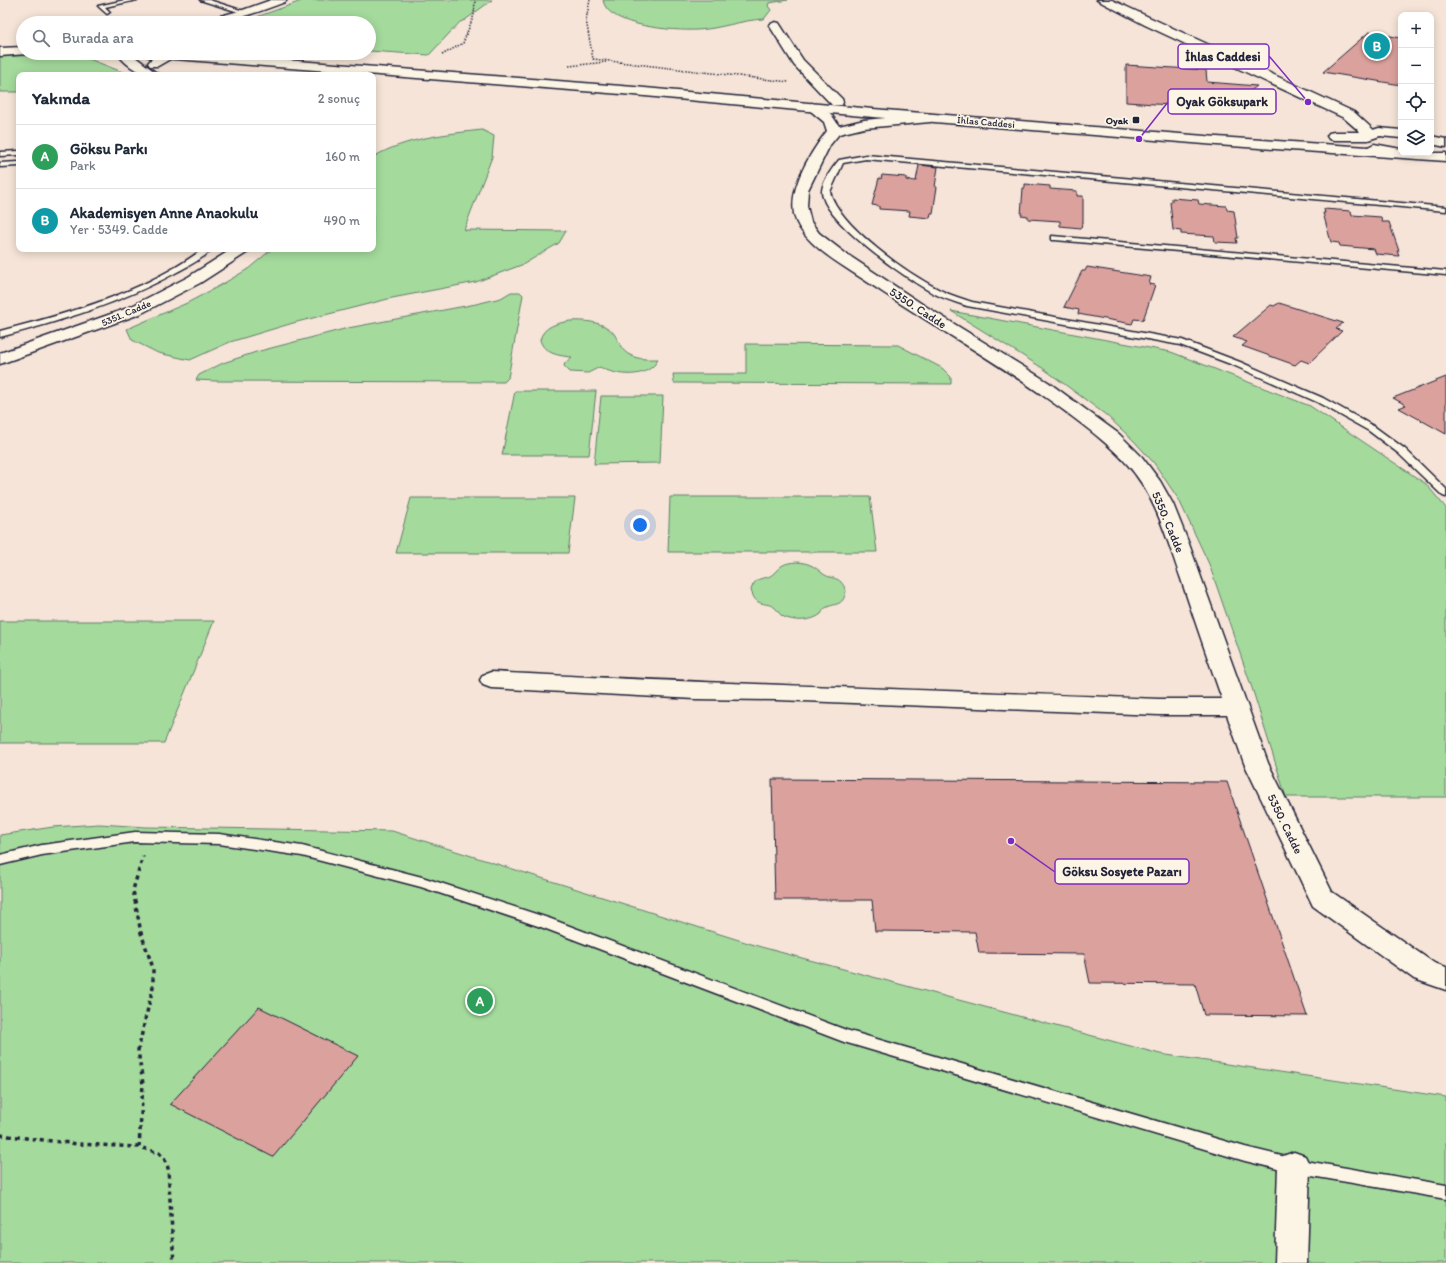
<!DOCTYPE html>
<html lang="tr">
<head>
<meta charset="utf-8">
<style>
  :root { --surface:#fff; --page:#f2f2f3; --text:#1f2937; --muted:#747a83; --line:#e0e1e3; --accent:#ea580c }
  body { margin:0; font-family:Itim,sans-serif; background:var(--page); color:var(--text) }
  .controls { position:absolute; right:12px; top:12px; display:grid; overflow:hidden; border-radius:8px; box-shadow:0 2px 10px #0003 }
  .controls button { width:36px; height:36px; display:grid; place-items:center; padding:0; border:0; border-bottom:1px solid var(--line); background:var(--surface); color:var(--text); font:20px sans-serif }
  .you { position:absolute; left:640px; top:525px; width:14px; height:14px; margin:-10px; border:3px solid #fff; border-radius:50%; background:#1a73e8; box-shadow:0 0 0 6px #1a73e833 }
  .badge { display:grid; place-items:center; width:26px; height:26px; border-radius:50%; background:var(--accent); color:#fff; font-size:13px; font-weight:700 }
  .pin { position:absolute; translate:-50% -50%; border:2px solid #fff; box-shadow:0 1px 4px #0006 }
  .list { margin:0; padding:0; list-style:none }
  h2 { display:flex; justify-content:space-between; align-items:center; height:52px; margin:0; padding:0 16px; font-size:17px }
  h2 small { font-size:13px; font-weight:400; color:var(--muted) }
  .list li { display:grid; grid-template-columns:26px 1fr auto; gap:12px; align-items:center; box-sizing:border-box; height:64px; padding:0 16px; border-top:1px solid var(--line) }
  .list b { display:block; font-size:15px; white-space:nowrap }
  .list p { margin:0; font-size:13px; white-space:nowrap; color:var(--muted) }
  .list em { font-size:13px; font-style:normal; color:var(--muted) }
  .icon { flex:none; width:22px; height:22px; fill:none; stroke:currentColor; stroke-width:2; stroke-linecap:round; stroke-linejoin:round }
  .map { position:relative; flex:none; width:1446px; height:1263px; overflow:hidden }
  .search { position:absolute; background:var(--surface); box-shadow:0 2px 10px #0003; left:16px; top:16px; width:360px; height:44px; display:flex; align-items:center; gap:10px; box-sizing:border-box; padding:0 14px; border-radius:22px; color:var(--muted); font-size:15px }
  .panel { position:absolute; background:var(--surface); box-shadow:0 2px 10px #0003; left:16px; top:72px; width:360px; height:180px; border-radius:8px }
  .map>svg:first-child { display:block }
</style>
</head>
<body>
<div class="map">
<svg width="1446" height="1263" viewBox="0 0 1446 1263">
  <rect width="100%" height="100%" fill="#f5e4d7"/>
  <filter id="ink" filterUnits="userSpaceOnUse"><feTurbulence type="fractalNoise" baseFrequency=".025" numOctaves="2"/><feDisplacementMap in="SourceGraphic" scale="8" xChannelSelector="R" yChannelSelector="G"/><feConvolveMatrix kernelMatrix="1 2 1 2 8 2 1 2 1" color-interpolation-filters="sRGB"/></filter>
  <g filter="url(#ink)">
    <!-- green -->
    <g fill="#a4da9c" stroke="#637e6c">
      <polygon points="304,0 492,0 465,20 460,22 429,55 369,51 369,23 240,23"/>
      <path d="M603,0H788L769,3L768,6L771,10L764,19C741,20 720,29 697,30C675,31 607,27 603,0Z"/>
      <polygon points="79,55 130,75 19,75 19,92 0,92 0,56"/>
      <path d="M482,130L494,136L492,157L464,230L566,231L559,243L524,264L476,282L392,298L293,323L230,342L190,360L158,353L132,340L127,329L187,303L221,285L248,269L272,249H373V157C406,138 445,134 482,130Z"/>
      <polygon points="511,292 520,292 523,295 508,378 504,382 216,381 196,380 199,375 223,363 256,352 348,328 476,304 501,298"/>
      <polygon points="951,311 1171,352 1310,406 1414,476 1426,484 1446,508 1446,797 1286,797 1253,691 1209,564 1179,500 1154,463 1134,441 1106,415 1044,369"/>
      <path d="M570,321C586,320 610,322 617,339C621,346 622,351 630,355C639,360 649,359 658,359C649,380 615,376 600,367L588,373L570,372L564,366L565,363L572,357C560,356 544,354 540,340C543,326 558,323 570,321Z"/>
      <polygon points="746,344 898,345 942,368 951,377 951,384 674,383 673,374 746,374"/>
      <polygon points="515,391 596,391 589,455 502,455"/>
      <polygon points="601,396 663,396 660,463 594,464"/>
      <polygon points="670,497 870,497 877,552 668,552"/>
      <polygon points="411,498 575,498 568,553 396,553"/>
      <path d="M797,562C809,563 814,566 822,573C832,581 840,574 846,591C843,608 834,602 824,609C823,610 822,613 821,614C811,622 793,622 782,616C779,614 777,609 774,607C764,601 756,608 751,590C756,574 765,581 773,574C782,565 783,563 797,562Z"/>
      <polygon points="0,621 214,621 164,743 0,743"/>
      <polygon points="99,824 146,827 392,831 761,947 1160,1054 1446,1097 1446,1263 0,1263 0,835 53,827"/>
    </g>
    <!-- building -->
    <g fill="#dba19d" stroke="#22223b">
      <polygon points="1369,32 1401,38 1401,85 1323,72"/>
      <polygon points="1126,65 1206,70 1207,82 1257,86 1227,109 1126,102"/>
      <polygon points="919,165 938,167 935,187 937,187 933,213 931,213 930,218 909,216 910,211 879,209 879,206 872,205 879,178 881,179 882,175 906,177 906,180 916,181"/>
      <polygon points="1025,184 1050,186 1050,189 1077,191 1077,196 1083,196 1083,223 1082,223 1081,228 1060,226 1060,221 1028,219 1028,216 1021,215 1023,188 1025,188"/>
      <polygon points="1172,198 1198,200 1199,204 1226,206 1227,210 1234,211 1238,238 1236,238 1237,243 1215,242 1214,236 1181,234 1181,231 1173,230 1170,202 1172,202"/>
      <polygon points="1324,209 1351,211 1352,215 1381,217 1382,222 1389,222 1399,251 1397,251 1399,256 1376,254 1374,249 1340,246 1339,243 1331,242 1323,213 1325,213"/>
      <polygon points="1087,267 1151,277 1149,284 1155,285 1143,320 1134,319 1132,324 1078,314 1079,310 1064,307 1082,271 1085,271"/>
      <polygon points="1279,303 1343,323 1336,329 1342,331 1309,363 1301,360 1295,365 1242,346 1247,342 1233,337 1271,305 1274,306"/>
      <polygon points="1446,377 1446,434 1399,408 1406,405 1393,398"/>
      <polygon points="772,779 1227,782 1307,1016 1204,1015 1195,984 1090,983 1084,954 979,953 975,932 875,931 872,900 775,900"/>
      <polygon points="259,1007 358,1056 273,1157 170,1104"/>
    </g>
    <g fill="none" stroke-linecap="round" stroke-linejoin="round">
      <!-- service casing -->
      <g stroke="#22223b" stroke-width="3">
        <g id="service">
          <polygon points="125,0 137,0 105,7 110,12 107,14 98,6"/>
          <polygon points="200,0 209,0 250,13 245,14"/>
          <polygon points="19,151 19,155 0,156 0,152"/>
          <path d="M866,155L1446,207V211L866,159L843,163L830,192C840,227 908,274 940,290C950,295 961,298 972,302L1182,340L1240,362L1323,398L1375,427L1405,449L1446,489V497L1443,496L1398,453L1369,431L1317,402L1233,365L1180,345L967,306C956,302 944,299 933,293C908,280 823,221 822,192C822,182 833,167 839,160Z"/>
          <polygon points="19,162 19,166 0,167 0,163"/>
          <polygon points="1052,236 1446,271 1446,275 1055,240 1052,240"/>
          <path d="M203,249H212C203,259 188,266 177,272C121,303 61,321 0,337V331C70,313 144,293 203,249Z"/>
          <polygon points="135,832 219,834 302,846 422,877 551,919 846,1030 1245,1147 1294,1159 1446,1185 1446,1199 1294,1173 1245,1161 844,1042 541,927 421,887 302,856 219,844 135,842 42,855 0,865 0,855 42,845"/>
        </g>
      </g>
      <!-- minor casing -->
      <g stroke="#22223b" stroke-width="3">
        <g id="minor">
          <path d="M812,103L831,114L839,126L864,120L930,114L935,115L937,118L930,122L864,128L839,134L830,145L808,190L807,206L811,222L819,233L845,253L922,304L1048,382L1119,434L1142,457L1160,481L1173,504L1189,544L1268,763L1332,892L1434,963L1446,967V990L1414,979L1313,906L1244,763L1227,715H1159L778,700L695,699L491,688L483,685L480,680L483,675L491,672C714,684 936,690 1159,699H1222C1208,659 1194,619 1181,579C1167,540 1156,496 1127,464C1109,444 1087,428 1066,412C1003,365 934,327 869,283C847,268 807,247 796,221C785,193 810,153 827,131L824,122L806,107Z"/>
          <polygon points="1294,1152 1305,1156 1310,1166 1307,1263 1275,1263 1278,1166 1283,1156"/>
        </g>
      </g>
      <!-- tertiary casing -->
      <g stroke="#22223b" stroke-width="3">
        <g id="tertiary">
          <path d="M271,0H287L285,2C256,13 230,23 199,23L201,21L243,10Z"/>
          <polygon points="1097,0 1112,0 1354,112 1378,134 1376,137 1366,137 1344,118 1145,25"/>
          <polygon points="775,22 779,23 803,60 842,99 843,102 842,105 832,105 794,65 769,25"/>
          <path d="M117,53H130L159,75C141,75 128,68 117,53Z"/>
          <path d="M164,53H176L177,55L158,66H150L148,63C152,58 157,54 164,53Z"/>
          <polygon points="232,249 251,249 248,252 200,283 140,314 0,364 0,353 128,308 188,277"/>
        </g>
      </g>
      <!-- secondary casing -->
      <g stroke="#22223b" stroke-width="3">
        <g id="secondary">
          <polygon points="23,47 23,53 27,54 0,56 0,48"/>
          <polygon points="143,53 195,53 634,87 873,109 1217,137 1368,147 1374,144 1401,149 1401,153 1446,153 1446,161 1217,145 873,117 634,95 149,57"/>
          <polygon points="1379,128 1401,130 1401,138 1380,136 1368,140 1334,140 1329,139 1327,136 1329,133 1334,132 1367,132"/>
          <polygon points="1431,136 1446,139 1446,147 1431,144"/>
        </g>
      </g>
      <!-- path-far1 -->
      <g stroke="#22223b" stroke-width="1.5" stroke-dasharray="1.5 1.5" stroke-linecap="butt">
        <polyline points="590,0 586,20 593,59 789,82"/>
        <polyline points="442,55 463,43 474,15 475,0"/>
        <polyline points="569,66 606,62"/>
      </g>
      <!-- path -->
      <g stroke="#22223b" stroke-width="3.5" stroke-dasharray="4 4" stroke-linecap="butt">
        <polyline points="0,1135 78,1144 139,1147 159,1153 164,1158 168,1168 174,1263"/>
        <polyline points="139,1147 143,1084 138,1050 153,987 153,968 141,933 133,890 143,856"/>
      </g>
      <!-- service -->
      <use href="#service" fill="#fcf5e5" fill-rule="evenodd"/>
      <!-- minor -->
      <use href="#minor" fill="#fcf5e5" fill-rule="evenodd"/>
      <!-- tertiary -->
      <use href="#tertiary" fill="#fcf5e5" fill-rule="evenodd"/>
      <!-- secondary -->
      <use href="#secondary" fill="#fcf5e5" fill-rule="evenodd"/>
    </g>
  </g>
  <!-- markers -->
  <rect fill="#22223b" stroke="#fcf5e5" stroke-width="1.5" x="1132" y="116" width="8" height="8" rx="2"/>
  <g text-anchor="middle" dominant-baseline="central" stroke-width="3.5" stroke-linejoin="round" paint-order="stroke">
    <!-- far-poi labels -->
    <g font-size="10" font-weight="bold" fill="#22223b" stroke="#fcf5e5" text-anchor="end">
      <text x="1128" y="120">Oyak</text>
    </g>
    <!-- far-street labels -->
    <g font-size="10" fill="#22223b" stroke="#fcf5e5">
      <text transform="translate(986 122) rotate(5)">İhlas Caddesi</text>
      <text transform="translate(126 313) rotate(-23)">5351. Cadde</text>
    </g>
    <!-- street labels -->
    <g font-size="12" fill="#22223b" stroke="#fcf5e5">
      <text transform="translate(918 308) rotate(33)">5350. Cadde</text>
      <text transform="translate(1168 522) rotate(67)">5350. Cadde</text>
      <text transform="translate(1285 824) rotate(64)">5350. Cadde</text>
    </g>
  </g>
  <!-- callouts -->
  <path fill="none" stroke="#7b2cbf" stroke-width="1.5" d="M1308 102L1269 56M1139 139L1168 102M1011 841L1055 872"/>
  <g fill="#7b2cbf" stroke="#fcf5e5" stroke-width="1.5">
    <circle cx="1308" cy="102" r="4"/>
    <circle cx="1139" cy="139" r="4"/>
    <circle cx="1011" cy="841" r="4"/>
  </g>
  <g fill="#fcf5e5" stroke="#7b2cbf" stroke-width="1.5">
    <rect x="1178" y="44" width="91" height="25" rx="4"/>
    <rect x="1168" y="89" width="108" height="25" rx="4"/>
    <rect x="1055" y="859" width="134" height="25" rx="4"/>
  </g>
  <g font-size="13" text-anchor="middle" font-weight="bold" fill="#22223b">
    <text x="1223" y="61">İhlas Caddesi</text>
    <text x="1222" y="106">Oyak Göksupark</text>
    <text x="1122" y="876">Göksu Sosyete Pazarı</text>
  </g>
</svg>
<div class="controls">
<button>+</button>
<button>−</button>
<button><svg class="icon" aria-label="locate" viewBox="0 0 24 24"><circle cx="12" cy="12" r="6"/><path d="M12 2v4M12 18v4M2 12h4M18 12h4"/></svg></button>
<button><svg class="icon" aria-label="layers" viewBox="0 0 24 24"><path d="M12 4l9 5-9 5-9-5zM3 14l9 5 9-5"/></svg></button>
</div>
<div class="you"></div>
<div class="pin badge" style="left:480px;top:1001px;background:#2e9e5b">A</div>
<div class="pin badge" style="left:1377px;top:46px;background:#0f9aa8">B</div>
<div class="search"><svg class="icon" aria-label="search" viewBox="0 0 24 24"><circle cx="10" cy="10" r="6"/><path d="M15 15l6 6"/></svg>Burada ara</div>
<section class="panel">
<h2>Yakında<small>2 sonuç</small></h2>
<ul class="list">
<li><span class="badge" style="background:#2e9e5b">A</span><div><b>Göksu Parkı</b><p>Park</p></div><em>160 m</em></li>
<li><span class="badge" style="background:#0f9aa8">B</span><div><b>Akademisyen Anne Anaokulu</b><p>Yer · 5349. Cadde</p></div><em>490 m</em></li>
</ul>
</section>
</div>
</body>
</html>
